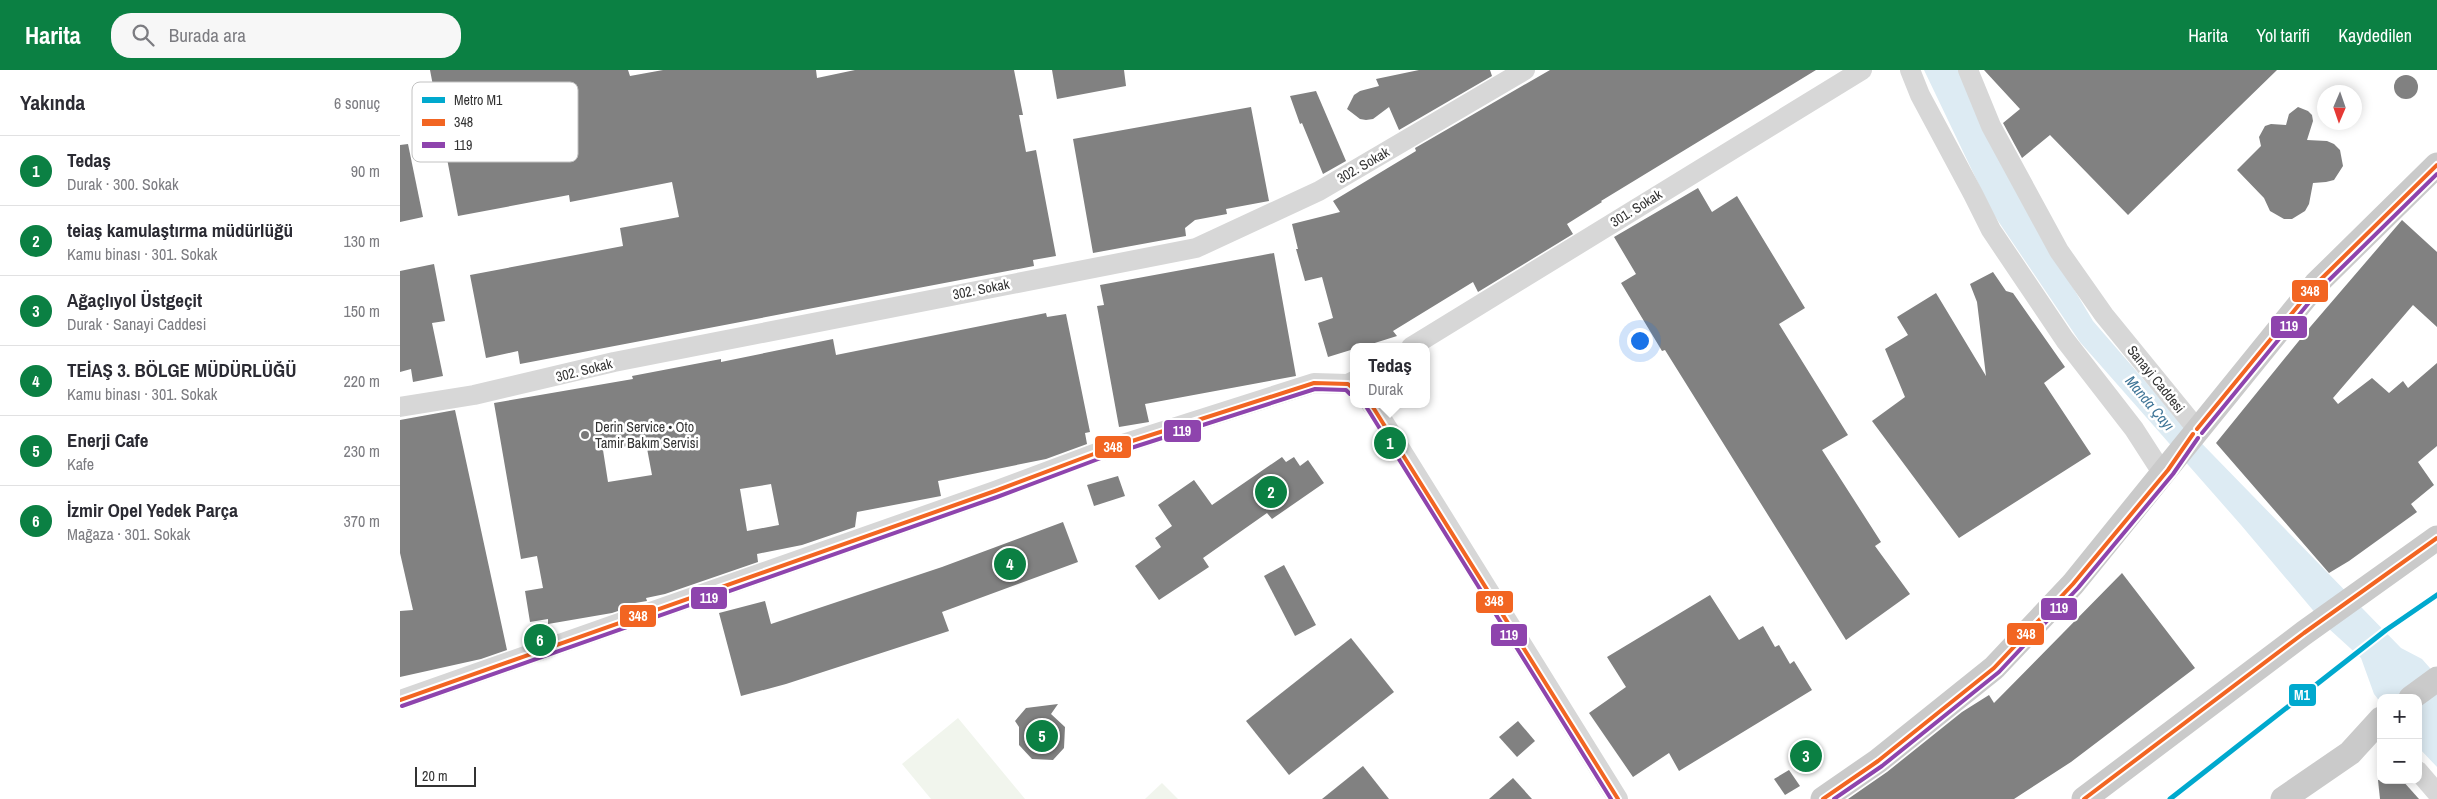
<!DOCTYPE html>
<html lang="tr">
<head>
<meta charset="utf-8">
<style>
  :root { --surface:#fff; --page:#f7f7f7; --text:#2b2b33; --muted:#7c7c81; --line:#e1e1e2; --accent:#0b8043 }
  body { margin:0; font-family:"Archivo Narrow",sans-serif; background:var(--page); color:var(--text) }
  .controls { position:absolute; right:15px; bottom:15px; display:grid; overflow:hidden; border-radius:10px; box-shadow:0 2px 12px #0003 }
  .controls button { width:45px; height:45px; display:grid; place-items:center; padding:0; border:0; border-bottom:1px solid var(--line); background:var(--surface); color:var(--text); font:25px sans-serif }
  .compass { position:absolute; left:1917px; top:15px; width:45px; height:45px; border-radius:50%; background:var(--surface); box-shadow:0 2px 12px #0003; rotate:182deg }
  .scale { position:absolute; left:15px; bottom:12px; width:61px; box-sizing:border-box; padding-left:5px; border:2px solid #333; border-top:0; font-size:14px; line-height:18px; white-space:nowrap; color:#333; -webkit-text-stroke:4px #fff; paint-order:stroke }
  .you { position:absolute; left:1239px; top:270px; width:18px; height:18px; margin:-12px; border:4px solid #fff; border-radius:50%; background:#1a73e8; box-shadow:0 0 0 8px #1a73e833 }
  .badge { display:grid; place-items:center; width:32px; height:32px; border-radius:50%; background:var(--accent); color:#fff; font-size:16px; font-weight:700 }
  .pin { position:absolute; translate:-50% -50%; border:2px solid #fff; box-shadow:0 1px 5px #0006 }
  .popup { position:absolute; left:950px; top:273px; width:80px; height:65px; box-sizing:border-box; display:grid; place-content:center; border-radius:10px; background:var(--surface); filter:drop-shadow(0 1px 4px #0005); font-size:16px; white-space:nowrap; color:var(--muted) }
  .popup b { font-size:19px; color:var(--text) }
  .popup::after { content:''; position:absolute; left:50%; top:100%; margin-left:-10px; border:10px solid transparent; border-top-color:var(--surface) }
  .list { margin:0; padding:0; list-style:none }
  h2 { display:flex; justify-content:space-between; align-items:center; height:65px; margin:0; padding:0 20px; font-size:21px }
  h2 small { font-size:16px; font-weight:400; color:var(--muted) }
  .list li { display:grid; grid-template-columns:32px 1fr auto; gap:15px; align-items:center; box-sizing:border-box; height:70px; padding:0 20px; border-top:1px solid var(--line) }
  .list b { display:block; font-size:19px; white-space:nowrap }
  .list p { margin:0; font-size:16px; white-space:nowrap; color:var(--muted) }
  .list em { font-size:16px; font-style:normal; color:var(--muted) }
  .icon { flex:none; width:28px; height:28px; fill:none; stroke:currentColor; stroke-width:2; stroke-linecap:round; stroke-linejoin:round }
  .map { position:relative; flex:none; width:2037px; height:729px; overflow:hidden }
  header { display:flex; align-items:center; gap:30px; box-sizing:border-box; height:70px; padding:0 25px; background:var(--accent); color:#fff }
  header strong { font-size:24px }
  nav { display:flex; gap:28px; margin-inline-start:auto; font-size:18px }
  .search { width:350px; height:45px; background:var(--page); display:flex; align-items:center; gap:12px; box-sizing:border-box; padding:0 18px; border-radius:20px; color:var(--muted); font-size:19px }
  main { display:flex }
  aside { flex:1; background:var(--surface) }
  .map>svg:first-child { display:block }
</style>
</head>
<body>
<header>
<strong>Harita</strong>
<div class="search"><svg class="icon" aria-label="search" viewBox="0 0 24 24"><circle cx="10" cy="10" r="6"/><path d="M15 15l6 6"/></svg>Burada ara</div>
<nav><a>Harita</a><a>Yol tarifi</a><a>Kaydedilen</a></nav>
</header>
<main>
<aside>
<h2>Yakında<small>6 sonuç</small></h2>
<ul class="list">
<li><span class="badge">1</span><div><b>Tedaş</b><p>Durak · 300. Sokak</p></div><em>90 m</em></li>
<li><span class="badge">2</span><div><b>teiaş kamulaştırma müdürlüğü</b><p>Kamu binası · 301. Sokak</p></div><em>130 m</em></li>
<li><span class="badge">3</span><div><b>Ağaçlıyol Üstgeçit</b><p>Durak · Sanayi Caddesi</p></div><em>150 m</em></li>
<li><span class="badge">4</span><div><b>TEİAŞ 3. BÖLGE MÜDÜRLÜĞÜ</b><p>Kamu binası · 301. Sokak</p></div><em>220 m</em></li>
<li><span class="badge">5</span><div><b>Enerji Cafe</b><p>Kafe</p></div><em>230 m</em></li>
<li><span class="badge">6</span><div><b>İzmir Opel Yedek Parça</b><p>Mağaza · 301. Sokak</p></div><em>370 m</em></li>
</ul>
</aside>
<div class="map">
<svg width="2037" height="729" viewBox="0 0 2037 729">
  <rect width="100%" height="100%" fill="#fff"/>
  <!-- green -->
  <g fill="#f1f5ed">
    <polygon points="558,648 625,729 531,729 502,694"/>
    <polygon points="762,713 778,729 745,729"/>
  </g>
  <!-- water -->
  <polygon fill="#ddebf3" points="1524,0 1561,0 1627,141 1693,251 1776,347 2001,578 2022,589 2037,606 2037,697 2018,677 2018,628 1981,628 1981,633 1974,624 1961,588 1928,558 1841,455 1680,272 1592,142"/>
  <!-- building -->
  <g fill="#818181" fill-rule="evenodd">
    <polygon points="30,0 228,0 230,6 263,0 416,0 417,8 455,0 614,0 623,45 619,45 626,82 636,80 656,186 633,190 634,196 120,294 118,281 86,288 70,205 223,176 220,158 279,147 272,112 170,132 169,125 58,146"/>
    <polygon points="652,0 724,0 726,16 657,29"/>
    <polygon points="1019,0 1090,0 1092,6 999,60 989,37 973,49 966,50 960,49 947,39 954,25 960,21 979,16 976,9"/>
    <polygon points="1150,0 1416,0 1201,131 1202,132 1167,154 1173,164 1078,222 1073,212 993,261 997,266 962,277 954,277 954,279 928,287 918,253 933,248 922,207 905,211 896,179 898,179 892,154 940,142 933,131 1016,81 1015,78"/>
    <polygon points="1584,0 1877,0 1728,145 1650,65 1622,88 1603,53 1620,39"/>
    <circle cx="2006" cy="17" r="12"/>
    <polygon points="916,21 946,91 923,104 902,53 900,54 890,26"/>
    <polygon points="851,37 869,131 826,139 827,144 795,150 785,158 786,166 693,183 673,69"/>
    <polygon points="1898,37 1908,41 1912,45 1913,51 1907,70 1927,71 1934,74 1940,80 1943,96 1934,110 1926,112 1913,113 1909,134 1905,141 1892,149 1884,149 1870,141 1864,128 1837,100 1861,76 1859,67 1865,56 1871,54 1886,55 1889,44"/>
    <polygon points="8,74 23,147 0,152 0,75"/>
    <polygon points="1298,118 1312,142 1337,126 1405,238 1379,254 1448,365 1422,380 1481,472 1475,476 1510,524 1446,570 1265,280 1262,281 1221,213 1236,204 1214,167"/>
    <polygon points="2002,150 2037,182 2037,257 2013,235 1933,328 1938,334 1972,308 1989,323 2003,311 2008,318 2037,293 2037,376 2018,392 2034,415 2011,434 2017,442 1949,491 1929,503 1816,373 1911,256"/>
    <polygon points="874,183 896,306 745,334 749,352 719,357 697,236 704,235 700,215"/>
    <polygon points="34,194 45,251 32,253 43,306 13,312 11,299 0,302 0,201"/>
    <polygon points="1593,202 1606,221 1613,223 1665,297 1644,313 1691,384 1559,468 1472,351 1505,327 1485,279 1508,265 1497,247 1536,223 1586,306 1577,232 1570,214"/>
    <path d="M646,243L647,247L666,244L690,362L685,363L687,374L646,389L538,411L541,426L457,442L455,457L402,475L357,484L358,492L265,524L246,528L247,531L229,534L230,537L212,543L148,554V549L130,552L125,521L143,518L137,486L121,489L94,333L233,309L232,306L321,289V292L433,269L436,285ZM246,373L252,405L208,412L203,380ZM371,414L379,455L347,461L340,419Z"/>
    <polygon points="55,340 107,580 81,589 0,607 0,541 13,540 0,483 0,350"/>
    <polygon points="882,387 886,392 894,387 900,396 908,390 924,413 872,449 867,443 803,488 809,497 759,530 735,496 761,477 755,468 772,456 758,435 794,410 812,435"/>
    <polygon points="718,406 725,426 694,436 687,415"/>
    <polygon points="663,452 678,492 542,542 549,561 386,614 341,626 319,543 365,531 371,554 542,497"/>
    <polygon points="884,495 916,555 895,566 864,506"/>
    <polygon points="1722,503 1795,598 1671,692 1614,729 1448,729 1487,702 1562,642 1589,625 1594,633"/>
    <polygon points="1310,525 1339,570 1363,556 1375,577 1379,575 1390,594 1394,591 1412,620 1279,701 1269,683 1233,707 1189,643 1226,617 1207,587"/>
    <polygon points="951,568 994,622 889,705 846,651"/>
    <polygon points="658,634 651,644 665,657 664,678 653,690 632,689 619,675 619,657 615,651 626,638"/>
    <polygon points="1118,651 1135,671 1117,687 1099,667"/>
    <polygon points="963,696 989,729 922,729"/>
    <polygon points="1389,700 1400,716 1385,725 1374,709"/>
    <polygon points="1113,708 1132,729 1089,729"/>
    <polygon points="1978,710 2002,710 2019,729 1980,729"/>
  </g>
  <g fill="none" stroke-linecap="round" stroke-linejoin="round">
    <!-- minor -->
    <g stroke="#d7d7d7" stroke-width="20">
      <polyline points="1510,0 1520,25 1573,124 1591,160 1665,270 1734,359 1763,404"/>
      <polyline points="1568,0 1591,56 1659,181 1704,245 1797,359"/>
      <polyline points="1011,277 1462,0"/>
      <polyline points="971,334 975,338 1218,729"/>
      <polyline points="0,337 74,325 214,292 796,178 919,121 1125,0"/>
      <polyline points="0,630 595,421 707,379 914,313 948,314 954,311"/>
      <polyline points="2018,701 2037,723"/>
    </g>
    <!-- major -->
    <g stroke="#cacaca" stroke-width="25">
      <polyline points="2011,628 2037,609"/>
      <polyline points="1423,729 1478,691 1594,598 1673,514 1916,214 2037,95"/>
      <polyline points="1684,729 1904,563 2037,468"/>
      <polyline points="1883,729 1950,683 1981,649"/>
    </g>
    <!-- bus-1 casing -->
    <g stroke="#fff" stroke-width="8">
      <g id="bus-1">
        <polyline points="971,334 1218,729"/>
        <polyline points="1797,359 1916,214 2037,95"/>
        <polyline points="0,630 595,421 707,379 914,313 948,314 954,319"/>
        <polyline points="1423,729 1478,691 1594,598 1673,514 1768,400 1793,364"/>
        <polyline points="1684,729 1904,563 2037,468"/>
      </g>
    </g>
    <!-- bus-2 casing -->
    <g stroke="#fff" stroke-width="8">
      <g id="bus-2">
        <polyline points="967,338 1211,729"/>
        <polyline points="1802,363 1921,218 2037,104"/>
        <polyline points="2,636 597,427 709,385 915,319 946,320 950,324"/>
        <polyline points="1434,729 1482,696 1599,602 1678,518 1773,404 1798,368"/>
      </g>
    </g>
    <!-- bus-1 -->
    <use href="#bus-1" stroke="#f26522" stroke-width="4"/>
    <!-- bus-2 -->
    <use href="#bus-2" stroke="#8e44ad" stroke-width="4"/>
    <!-- metro-1 casing -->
    <g stroke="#fff" stroke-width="9">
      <polyline id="metro-1" points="1770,729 1986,560 2037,525"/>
    </g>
    <!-- metro-1 -->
    <use href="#metro-1" stroke="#00a9ce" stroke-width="5"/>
  </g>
  <!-- markers -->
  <circle fill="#7a7a7a" stroke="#fff" stroke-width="2" cx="185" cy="365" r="5"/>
  <g text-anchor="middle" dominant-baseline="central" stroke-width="5" stroke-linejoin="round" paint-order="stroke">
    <!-- street labels -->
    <g font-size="14" fill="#333" stroke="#fff">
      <text transform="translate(963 95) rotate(-30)">302. Sokak</text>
      <text transform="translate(1236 138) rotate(-32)">301. Sokak</text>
      <text transform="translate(581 219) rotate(-11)">302. Sokak</text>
      <text transform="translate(184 300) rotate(-14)">302. Sokak</text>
      <text transform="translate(1756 309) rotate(51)">Sanayi Caddesi</text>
    </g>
    <!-- poi labels -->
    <g font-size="14" fill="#333" stroke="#fff" text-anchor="start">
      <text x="195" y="357">Derin Service • Oto<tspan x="195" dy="16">Tamir Bakım Servisi</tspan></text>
    </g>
    <!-- water labels -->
    <g font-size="15" font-style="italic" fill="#3f7597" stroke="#fff">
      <text transform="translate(1750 333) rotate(50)">Manda Çayı</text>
    </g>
  </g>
  <!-- legend -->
  <rect x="12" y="12" width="166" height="80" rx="8" fill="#fff" stroke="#c2c2c2" stroke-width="1"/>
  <rect x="22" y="27" width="23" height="6" fill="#00a9ce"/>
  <rect x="22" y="49" width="23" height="7" fill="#f26522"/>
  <rect x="22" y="72" width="23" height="6" fill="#8e44ad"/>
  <g font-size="14" fill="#333">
    <text x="54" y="35">Metro M1</text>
    <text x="54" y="57">348</text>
    <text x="54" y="80">119</text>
  </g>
  <g stroke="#fff" stroke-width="2">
    <rect x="1891" y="209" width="38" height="24" rx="5" fill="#f26522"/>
    <rect x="1870" y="245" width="38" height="24" rx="5" fill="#8e44ad"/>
    <rect x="763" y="349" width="39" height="24" rx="5" fill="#8e44ad"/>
    <rect x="694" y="365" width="38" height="24" rx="5" fill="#f26522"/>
    <rect x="290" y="516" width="38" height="24" rx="5" fill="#8e44ad"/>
    <rect x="1075" y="520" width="39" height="24" rx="5" fill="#f26522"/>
    <rect x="1640" y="527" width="38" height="24" rx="5" fill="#8e44ad"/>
    <rect x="219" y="534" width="38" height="24" rx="5" fill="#f26522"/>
    <rect x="1606" y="552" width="39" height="24" rx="5" fill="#f26522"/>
    <rect x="1090" y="553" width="38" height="24" rx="5" fill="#8e44ad"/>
    <rect x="1888" y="613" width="29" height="24" rx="5" fill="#00a9ce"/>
  </g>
  <g font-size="14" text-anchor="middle" font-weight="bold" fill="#fff">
    <text x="1910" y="226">348</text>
    <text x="1889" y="261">119</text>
    <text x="782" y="366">119</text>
    <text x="713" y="382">348</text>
    <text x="309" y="533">119</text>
    <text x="1094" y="536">348</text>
    <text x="1659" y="543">119</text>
    <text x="238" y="551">348</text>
    <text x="1626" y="569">348</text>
    <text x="1109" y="570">119</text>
    <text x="1902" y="630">M1</text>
  </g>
</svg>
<div class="controls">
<button>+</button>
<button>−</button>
</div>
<svg class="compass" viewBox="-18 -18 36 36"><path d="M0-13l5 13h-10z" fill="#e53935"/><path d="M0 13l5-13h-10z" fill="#7c7c81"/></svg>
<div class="scale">20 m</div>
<div class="you"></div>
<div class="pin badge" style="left:990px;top:373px">1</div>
<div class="popup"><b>Tedaş</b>Durak</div>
<div class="pin badge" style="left:871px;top:422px">2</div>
<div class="pin badge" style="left:1406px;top:686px">3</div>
<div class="pin badge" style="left:610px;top:494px">4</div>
<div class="pin badge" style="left:642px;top:666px">5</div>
<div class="pin badge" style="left:140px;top:570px">6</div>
</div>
</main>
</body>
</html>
